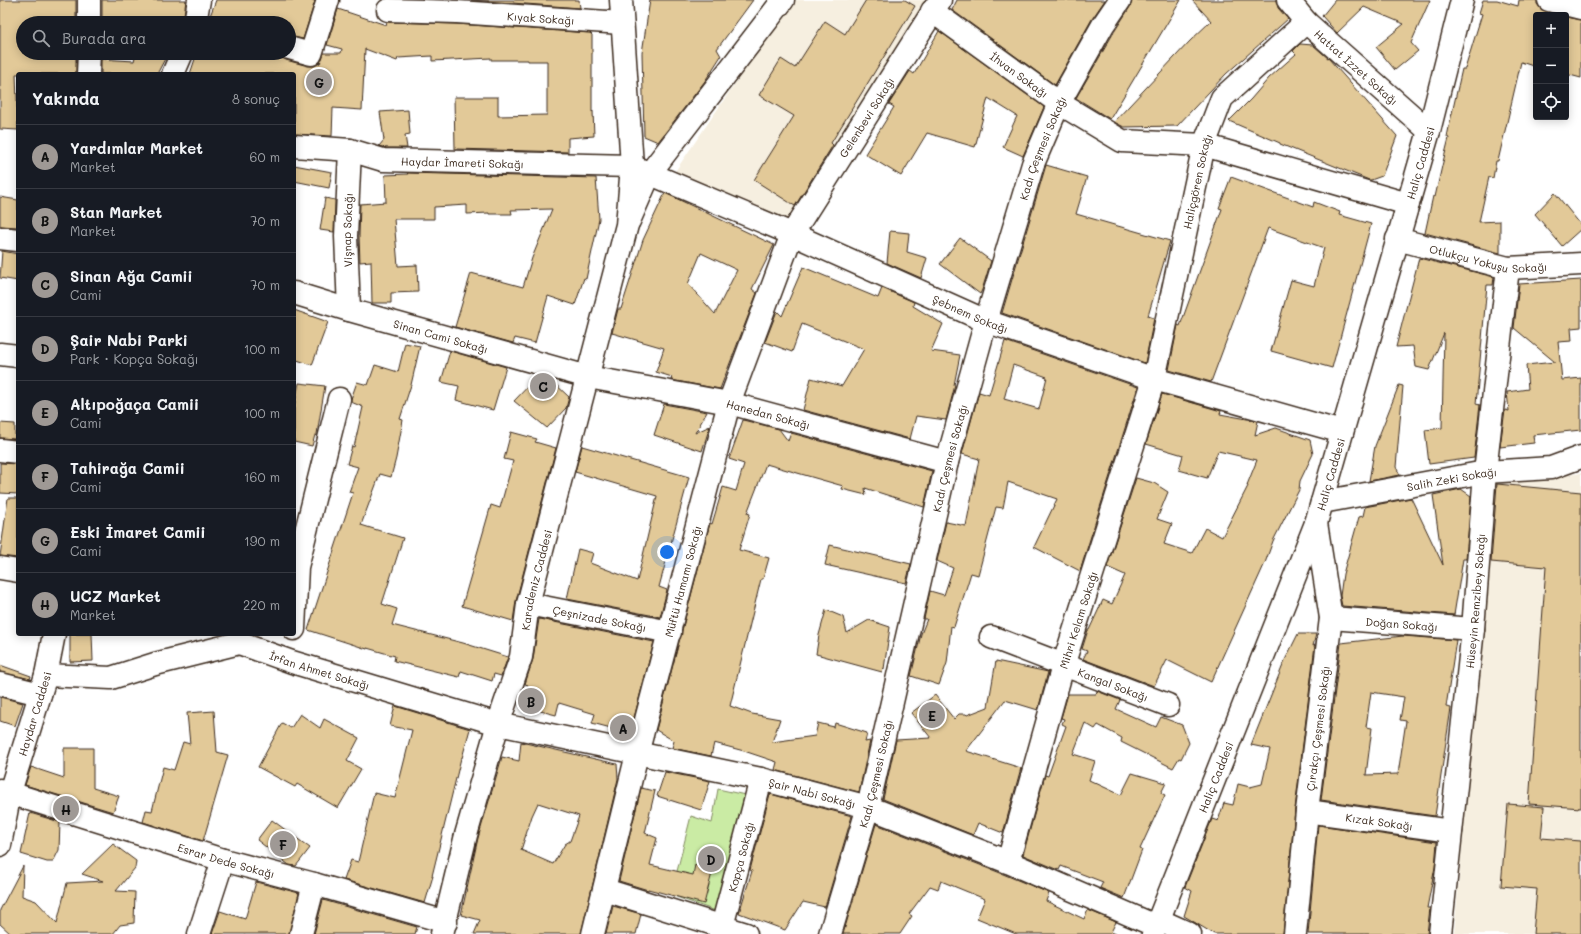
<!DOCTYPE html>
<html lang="tr">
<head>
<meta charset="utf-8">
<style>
  :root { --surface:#171b24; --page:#20242c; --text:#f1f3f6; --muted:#9ea1a6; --line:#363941; --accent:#9f9995 }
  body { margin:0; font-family:Mali,sans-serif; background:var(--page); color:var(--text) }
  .controls { position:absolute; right:12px; top:12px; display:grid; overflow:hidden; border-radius:4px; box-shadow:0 2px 10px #0003 }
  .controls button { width:36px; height:36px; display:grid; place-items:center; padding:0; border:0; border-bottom:1px solid var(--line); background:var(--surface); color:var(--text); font:20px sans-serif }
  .you { position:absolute; left:667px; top:552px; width:14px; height:14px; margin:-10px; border:3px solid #fff; border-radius:50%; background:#1a73e8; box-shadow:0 0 0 6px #1a73e833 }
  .badge { display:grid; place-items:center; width:26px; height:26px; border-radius:50%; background:var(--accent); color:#111; font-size:13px; font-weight:700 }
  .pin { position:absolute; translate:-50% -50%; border:2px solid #fff; box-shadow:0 1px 4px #0006 }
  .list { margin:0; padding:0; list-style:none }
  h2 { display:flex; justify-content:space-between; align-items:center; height:52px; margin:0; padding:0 16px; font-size:17px }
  h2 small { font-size:13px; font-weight:400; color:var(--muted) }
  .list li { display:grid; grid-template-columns:26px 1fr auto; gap:12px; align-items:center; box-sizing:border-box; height:64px; padding:0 16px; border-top:1px solid var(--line) }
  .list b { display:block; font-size:15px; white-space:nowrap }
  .list p { margin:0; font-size:13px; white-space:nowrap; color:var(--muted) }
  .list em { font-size:13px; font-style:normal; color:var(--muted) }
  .icon { flex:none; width:22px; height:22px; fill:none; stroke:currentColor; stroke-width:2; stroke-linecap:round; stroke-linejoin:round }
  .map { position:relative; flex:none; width:1581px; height:934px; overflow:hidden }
  .search { position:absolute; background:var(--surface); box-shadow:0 2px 10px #0003; left:16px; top:16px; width:280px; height:44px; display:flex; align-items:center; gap:10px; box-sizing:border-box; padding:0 14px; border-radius:22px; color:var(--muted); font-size:15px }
  .panel { position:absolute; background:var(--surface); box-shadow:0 2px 10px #0003; left:16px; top:72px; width:280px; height:564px; border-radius:4px }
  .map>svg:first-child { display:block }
</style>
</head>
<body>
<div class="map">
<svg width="1581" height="934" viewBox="0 0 1581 934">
  <rect width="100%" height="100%" fill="#fff"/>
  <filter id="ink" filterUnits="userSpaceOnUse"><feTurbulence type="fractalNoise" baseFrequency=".025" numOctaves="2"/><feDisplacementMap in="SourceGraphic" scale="8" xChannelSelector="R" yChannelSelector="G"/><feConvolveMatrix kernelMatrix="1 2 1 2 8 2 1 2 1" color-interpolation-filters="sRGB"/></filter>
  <g filter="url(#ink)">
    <!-- built -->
    <g fill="#f6efe0">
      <polygon points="792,0 938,0 789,224 674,173"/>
      <polygon points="1581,473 1581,934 1454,934 1495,484"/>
    </g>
    <!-- green -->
    <polygon fill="#caeba4" stroke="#828a61" points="718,789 759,798 727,915 671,895 691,816 712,823"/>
    <!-- building -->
    <g fill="#e2c998" stroke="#3b2a1e" fill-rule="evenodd">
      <polygon points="0,0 76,0 76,23 23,23 23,53 76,53 76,74 16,74 18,130 0,129"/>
      <polygon points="102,0 186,0 183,23 102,23"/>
      <polygon points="216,0 313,0 315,1 303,39 289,36 289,23 239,23 210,16"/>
      <polygon points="471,0 579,0 580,8"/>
      <polygon points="650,0 753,0 717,49 721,56 705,81 658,142 644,136 642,53"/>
      <polygon points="866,0 905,0 915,6 831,143 833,145 795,206 754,180 794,116 759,95 781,59 795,68 825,21 845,34"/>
      <polygon points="957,0 1105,0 1092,19 1055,85 952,10"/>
      <polygon points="1132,0 1181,0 1110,119 1076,98 1114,32 1130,7"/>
      <polygon points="1192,0 1276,0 1278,8 1288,19 1226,74 1177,126 1124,127 1114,122 1190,41 1211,21"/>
      <polygon points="1335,0 1430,0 1411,43 1418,51 1395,70 1376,47 1404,24 1364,7 1337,33 1322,16"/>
      <polygon points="1483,0 1497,0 1518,6 1519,0 1537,0 1537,4 1541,9 1557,15 1536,15 1536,67 1521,62 1498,161 1496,161 1493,178 1489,177 1479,222 1500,221 1500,253 1425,233 1433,196 1435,197 1442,166 1449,138 1447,137 1450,122 1462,69 1465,69 1482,14 1479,13"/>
      <polygon points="338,9 386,25 387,22 456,24 590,33 592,35 592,112 593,111 594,136 568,138 568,152 455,149 454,97 498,97 498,116 547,115 547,61 528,61 528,60 491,60 491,58 432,61 432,56 398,58 397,61 365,49 362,110 333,108 332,136 294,134 294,74 190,74 197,53 263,53 280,56 286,60 308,66 314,66 320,63 324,53 341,53 342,49 327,45"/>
      <polygon points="1566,17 1581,20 1581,78 1566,74"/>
      <polygon points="939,31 1044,107 1023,156 1003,147 1017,116 988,98 975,147 927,133 901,176 865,154 894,107 889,104 910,71 914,74"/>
      <polygon points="1300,44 1313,45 1329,59 1397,136 1382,176 1371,180 1369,180 1280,144 1280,143 1229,121 1251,99 1269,78 1296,54 1293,51"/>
      <polygon points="136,53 168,53 157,74 101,74 101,59 134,61"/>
      <polygon points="408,110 410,134 405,135 407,148 385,148 379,146 384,140 380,112"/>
      <polygon points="294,165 332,172 329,188 294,181"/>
      <polygon points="1046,165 1087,177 1076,214 1170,241 1148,316 1154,318 1145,363 1002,313"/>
      <polygon points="407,173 596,178 599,219 586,279 584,278 575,305 548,296 535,343 515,338 513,343 455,327 471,273 523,287 532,258 552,209 511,210 512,214 489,214 489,213 467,214 467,205 434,207 434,219 394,219 398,266 417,265 418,292 391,293 391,303 372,303 371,261 360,262 359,236 360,204 386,202 385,175 408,174"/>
      <polygon points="1231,177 1313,207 1314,202 1340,212 1339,215 1371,224 1332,368 1271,351 1291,280 1314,286 1324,248 1268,228 1211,382 1169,370 1178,325 1180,326 1222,209 1219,208"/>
      <path d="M665,193L774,245L752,289L757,293L720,389L671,380L672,377L656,372L664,348L612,333L618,309H621L643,240ZM701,253L737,270L715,314L688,284Z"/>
      <polygon points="1555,193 1581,225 1581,229 1562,246 1535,214"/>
      <polygon points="0,197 18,200 18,227 0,226"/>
      <polygon points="325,198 335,200 334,232 320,230"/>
      <polygon points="890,231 909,233 907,252 927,258 921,278 887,263"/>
      <polygon points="960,238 991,261 982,290 980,294 940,264"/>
      <polygon points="2,251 18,254 18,281 0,278"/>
      <polygon points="1419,258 1494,277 1493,285 1487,285 1476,404 1480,405 1474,458 1429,464 1425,430 1442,428 1444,333 1429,370 1416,367 1413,346 1396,347"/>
      <polygon points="803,267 878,298 882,288 914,302 913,306 943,324 931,351 960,355 954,385 955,385 946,420 916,416 910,439 803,410 811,378 842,386 864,349 802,324 792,352 765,342 777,311 782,316"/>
      <polygon points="1581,280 1581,327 1571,328 1572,341 1558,342 1562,380 1581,378 1581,430 1533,435 1534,443 1500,447 1505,410 1509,411 1507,392 1528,389 1526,365 1555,362 1514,328 1519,284"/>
      <polygon points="294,310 328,322 312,365 294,359"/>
      <path d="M1005,341L1138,387L1080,571L1034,547L1057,499L1008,482L1003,508L996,507L978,575L971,573L954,627L951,626L947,663L939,685L911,676L921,634L927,619H924L930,591L944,595L953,568L937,561L946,522L966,526L979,459L962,454L979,392L989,395ZM1013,365L1047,377L1039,409L1004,399Z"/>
      <polygon points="405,343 420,346 411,385 400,419 403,420 396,458 391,477 380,474 361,525 403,538 382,604 397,609 392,625 463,643 508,657 501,676 494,674 492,681 461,671 459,677 394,661 395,656 367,648 367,649 308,630 353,493 349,492 358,467 347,464 352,446 354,447 363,407 351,402 351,399 357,382 368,385 375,365 398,372"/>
      <polygon points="450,351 506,367 493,410 456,400 459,386 441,382"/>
      <polygon points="538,376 550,379 569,397 566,408 547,428 514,401"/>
      <polygon points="299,383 325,386 317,434 317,436 315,435 312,446 294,442 294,407"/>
      <polygon points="1399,385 1403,386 1396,467 1400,475 1369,481 1375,446"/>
      <polygon points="1162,394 1221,411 1220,414 1258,421 1255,435 1276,428 1310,440 1313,454 1300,481 1299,490 1273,541 1265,563 1211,682 1167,660 1154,686 1083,659 1087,651 1082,649 1088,630 1089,630 1103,600 1112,604 1125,575 1107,567 1136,478 1154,483 1168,492 1157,519 1172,524 1164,544 1192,553 1205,528 1222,537 1248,486 1247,485 1257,460 1218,451 1207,478 1179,470 1183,455 1146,444"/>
      <polygon points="664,404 707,412 695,433 710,426 702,451 654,435"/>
      <polygon points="743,420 779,429 788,441 791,433 932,471 924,507 865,488 866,495 842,489 843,486 766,464 747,513 750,514 739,550 769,558 763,579 761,579 730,706 752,714 780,719 772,742 815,736 818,723 834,727 835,723 867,733 865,742 870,741 859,792 775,770 777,762 744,751 714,743 711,756 672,748 674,741 656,730 710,523 712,524 723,487 736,491 744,464 729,459"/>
      <polygon points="0,423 15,424 15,439 0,438"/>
      <polygon points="511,432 537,439 535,442 556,448 516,601 513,621 462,606 491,505 500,508 513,461 504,459"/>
      <polygon points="582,446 689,477 659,587 667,590 660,617 567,599 578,549 593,553 590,563 637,581 657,496 575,472"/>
      <polygon points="0,463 18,464 18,494 0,493"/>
      <polygon points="1497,484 1581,492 1581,808 1529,804 1546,567 1491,562"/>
      <polygon points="1461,489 1471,496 1466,559 1463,559 1454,615 1342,606 1340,596 1343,574 1359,517 1363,516 1365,507 1411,498 1443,565 1433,495"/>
      <polygon points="8,498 18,498 18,558 0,556"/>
      <polygon points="830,545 911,564 906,583 825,565"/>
      <polygon points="826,610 843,617 847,633 869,620 890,627 884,669 883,668 882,672 816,654 819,635"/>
      <polygon points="539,619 654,642 630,733 592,723 595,714 559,703 556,715 521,706 528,685 525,684 533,659"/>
      <polygon points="70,634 92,634 93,661 70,662"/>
      <polygon points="1298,634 1316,634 1313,646 1315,645 1295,809 1283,934 1214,934 1184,916 1192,891 1185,887 1212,819 1218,821 1224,803 1233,805 1238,784 1250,787 1262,784 1270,749 1251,745 1285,660"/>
      <path d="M1403,636L1456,640L1446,707L1451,708L1435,816L1321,800L1341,643ZM1371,692L1404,697L1400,720L1406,721L1398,774L1366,775L1372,728L1366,727Z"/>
      <polygon points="996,661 1048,672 1038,710 1005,700 966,751 1021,768 1003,833 978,823 973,835 883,799 896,740 931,738 911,713 935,695 954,719 959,714 966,714 967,715 988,707"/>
      <polygon points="0,665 31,676 30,679 0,672"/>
      <polygon points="1097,691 1120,700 1116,709 1156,727 1161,717 1182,725 1189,743 1181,759 1179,758 1173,768 1121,742 1122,738 1098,725 1095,729 1085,723 1073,754 1095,761 1089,780 1121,795 1132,773 1166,783 1161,793 1165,795 1140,849 1142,850 1124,898 1100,888 1103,882 1061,866 1059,870 1023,855 1045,775 1048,776 1066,726 1062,724 1064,719 1061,718 1068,694 1096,694"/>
      <polygon points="0,697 23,703 15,726 0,721"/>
      <polygon points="395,706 470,729 462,758 461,758 432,876 433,876 425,903 344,880 351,860 358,862 374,793 395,798 412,730 390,726"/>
      <polygon points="214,711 217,752 228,755 203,841 143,822 146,810 152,811 163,767 174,770 183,742 190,744 187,713"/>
      <polygon points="300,714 320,728 324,719 359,738 347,761 361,769 338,808 297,784 295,787 258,767 282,723 291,728"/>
      <path d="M521,742L617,764L618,779L581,934H474L480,920L461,915L478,838L502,757L519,761ZM538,803L579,816L570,841L565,844L553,864L521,850L532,816Z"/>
      <polygon points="64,748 93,748 93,788 119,796 113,812 25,785 31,767 64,778"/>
      <polygon points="665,772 710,781 701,810 657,796"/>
      <polygon points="641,788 655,791 645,833 657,838 650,865 693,875 695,865 713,869 704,904 648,889 648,890 619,881"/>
      <polygon points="770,794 852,816 825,907 803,902 785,930 739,913 752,871 750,870"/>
      <polygon points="1508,804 1544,807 1541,838 1581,841 1581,934 1533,934 1537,889 1501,886"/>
      <polygon points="30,813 60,822 59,850 53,862 47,862 21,854"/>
      <polygon points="272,820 310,848 296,866 289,865 257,840"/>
      <polygon points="876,824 1003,874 1049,893 1046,901 1084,919 1088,910 1116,922 1111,932 1116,934 1016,934 977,918 985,899 941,881 938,889 930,886 909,914 912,916 900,934 843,934"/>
      <polygon points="1318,825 1437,842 1435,867 1427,908 1430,908 1427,934 1308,934"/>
      <polygon points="113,844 136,861 135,868 116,891 135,892 134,923 120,925 113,934 11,934 0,924 0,910 23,866 22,896 36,901 57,923 67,883 103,881 82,874"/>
      <polygon points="256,882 299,893 289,934 212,934 220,911 245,919"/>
      <polygon points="323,900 417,927 415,934 314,934"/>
      <polygon points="613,906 641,914 636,934 606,934"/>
    </g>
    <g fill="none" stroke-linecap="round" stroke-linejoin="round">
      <!-- minor casing -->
      <g stroke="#3b2a1e" stroke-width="25">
        <g id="minor">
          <path id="s1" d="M1288,0L1306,22L1429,131"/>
          <polyline points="1549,0 1581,8"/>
          <path id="s2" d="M388,10L457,12L622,23"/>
          <path id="s3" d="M932,11L1059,103L1122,141L1204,145L1408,204"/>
          <polyline points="89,23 89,0"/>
          <polyline points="195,23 199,0"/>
          <polyline points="289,48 311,54 328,0"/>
          <polyline points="88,74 89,53"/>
          <polyline points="173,74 182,53"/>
          <path id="s4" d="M294,146L350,150L383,160L632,166L792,234L986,321L1154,379L1342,432"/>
          <polyline points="629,221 650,173 783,0"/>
          <polyline points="0,238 18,240"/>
          <path id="s5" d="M1397,239L1508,268L1581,264"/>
          <path id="s6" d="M294,293L349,310L588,377L729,403L947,462"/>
          <path id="s7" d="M349,310L346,236L350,150"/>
          <polyline points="0,354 18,356"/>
          <polyline points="0,450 18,452"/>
          <path id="s8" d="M1322,502L1485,472L1551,468L1581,457"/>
          <polyline points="0,568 18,571"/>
          <path id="s9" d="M528,604L670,632"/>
          <path id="s10" d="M1331,618L1473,629"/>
          <polyline points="294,629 297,567 339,399"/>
          <path id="s11" d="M991,637L1168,705"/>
          <path id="s12" d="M46,675L111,678L155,664L239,643L292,662L498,724L761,779L868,807L1008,862L1156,926"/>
          <polyline points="0,684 40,694"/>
          <path id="s13" d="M0,790L223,860L314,884L446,922"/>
          <path id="s14" d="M1307,811L1451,831"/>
          <path id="s15" d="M0,845L10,792L46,675L54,634"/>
          <path id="s16" d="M1008,862L1063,666L1154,379L1204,145L1222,98L1306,22"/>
          <polyline points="605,890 746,934"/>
          <polyline points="199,934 223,860"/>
          <polyline points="301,934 314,884"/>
          <path id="s17" d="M593,934L637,754L729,403L792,234L940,0"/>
          <path id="s18" d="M720,934L761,779"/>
          <path id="s19" d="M830,934L868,807L947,462L986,321L1033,164L1059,103L1103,25L1120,0"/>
          <path id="s20" d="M1295,934L1307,811L1331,618L1316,523"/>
          <path id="s21" d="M1440,934L1473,629L1485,472L1508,268"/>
        </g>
      </g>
      <!-- tertiary casing -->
      <g stroke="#3b2a1e" stroke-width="25">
        <g id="tertiary">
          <polyline points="1159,920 1190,934"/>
          <path id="s22" d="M442,934L466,835L498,724L521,657L528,604L627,225L632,166L621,0"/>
        </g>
      </g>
      <!-- secondary casing -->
      <g stroke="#3b2a1e" stroke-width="25">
        <g id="secondary">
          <path id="s23" d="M1153,934L1316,523L1429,131L1462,0"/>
        </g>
      </g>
      <!-- minor -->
      <use href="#minor" stroke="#fff" stroke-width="22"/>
      <!-- tertiary -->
      <use href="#tertiary" stroke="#fff" stroke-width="22"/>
      <!-- secondary -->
      <use href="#secondary" stroke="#fff" stroke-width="22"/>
    </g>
  </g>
  <g text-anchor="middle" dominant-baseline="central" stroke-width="3.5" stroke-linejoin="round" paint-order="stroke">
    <!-- street labels -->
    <g font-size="11" fill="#3b2a1e" stroke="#fff">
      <text stroke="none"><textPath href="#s2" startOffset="153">Kıyak Sokağı</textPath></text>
      <text stroke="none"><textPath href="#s1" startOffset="96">Hattat İzzet Sokağı</textPath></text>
      <text stroke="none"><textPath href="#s3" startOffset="108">İhvan Sokağı</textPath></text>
      <text stroke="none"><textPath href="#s17" startOffset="867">Gelenbevi Sokağı</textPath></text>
      <text stroke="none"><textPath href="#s19" startOffset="815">Kadı Çeşmesi Sokağı</textPath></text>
      <text stroke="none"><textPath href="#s4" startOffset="170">Haydar İmareti Sokağı</textPath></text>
      <text stroke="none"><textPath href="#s23" startOffset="817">Haliç Caddesi</textPath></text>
      <text stroke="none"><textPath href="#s16" startOffset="707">Haliçgören Sokağı</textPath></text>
      <text stroke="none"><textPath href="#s7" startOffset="80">Vişnap Sokağı</textPath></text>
      <text stroke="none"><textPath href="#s5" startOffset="94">Otlukçu Yokuşu Sokağı</textPath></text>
      <text stroke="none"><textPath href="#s4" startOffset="709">Şebnem Sokağı</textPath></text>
      <text stroke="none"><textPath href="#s6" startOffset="153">Sinan Cami Sokağı</textPath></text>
      <text stroke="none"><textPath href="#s6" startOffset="490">Hanedan Sokağı</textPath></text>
      <text stroke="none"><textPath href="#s19" startOffset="491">Kadı Çeşmesi Sokağı</textPath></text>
      <text stroke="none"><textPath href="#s23" startOffset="493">Haliç Caddesi</textPath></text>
      <text stroke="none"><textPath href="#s8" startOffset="132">Salih Zeki Sokağı</textPath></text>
      <text stroke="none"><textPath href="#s22" startOffset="367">Karadeniz Caddesi</textPath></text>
      <text stroke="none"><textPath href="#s17" startOffset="364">Müftü Hamamı Sokağı</textPath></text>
      <text stroke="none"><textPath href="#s21" startOffset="335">Hüseyin Remzibey Sokağı</textPath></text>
      <text stroke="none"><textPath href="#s9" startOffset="73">Çeşnizade Sokağı</textPath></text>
      <text stroke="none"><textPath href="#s16" startOffset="252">Mihri Kelam Sokağı</textPath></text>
      <text stroke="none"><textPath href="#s10" startOffset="71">Doğan Sokağı</textPath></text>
      <text stroke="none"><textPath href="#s12" startOffset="283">İrfan Ahmet Sokağı</textPath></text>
      <text stroke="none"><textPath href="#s11" startOffset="131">Kangal Sokağı</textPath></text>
      <text stroke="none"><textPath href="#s15" startOffset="136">Haydar Caddesi</textPath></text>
      <text stroke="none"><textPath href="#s20" startOffset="207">Çırakçı Çeşmesi Sokağı</textPath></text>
      <text stroke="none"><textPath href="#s19" startOffset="167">Kadı Çeşmesi Sokağı</textPath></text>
      <text stroke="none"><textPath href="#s23" startOffset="169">Haliç Caddesi</textPath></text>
      <text stroke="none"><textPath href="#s12" startOffset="791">Şair Nabi Sokağı</textPath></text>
      <text stroke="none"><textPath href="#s14" startOffset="73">Kızak Sokağı</textPath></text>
      <text stroke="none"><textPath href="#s18" startOffset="80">Kopça Sokağı</textPath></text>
      <text stroke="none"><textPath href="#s13" startOffset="237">Esrar Dede Sokağı</textPath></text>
    </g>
  </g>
</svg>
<div class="controls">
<button>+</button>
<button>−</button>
<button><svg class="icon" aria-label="locate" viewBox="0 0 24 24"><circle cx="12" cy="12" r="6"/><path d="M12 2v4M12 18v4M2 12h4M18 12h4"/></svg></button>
</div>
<div class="you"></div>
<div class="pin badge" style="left:623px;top:728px">A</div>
<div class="pin badge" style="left:531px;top:701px">B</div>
<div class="pin badge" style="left:543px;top:386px">C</div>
<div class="pin badge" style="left:711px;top:859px">D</div>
<div class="pin badge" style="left:932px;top:715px">E</div>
<div class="pin badge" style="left:283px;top:844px">F</div>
<div class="pin badge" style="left:319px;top:82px">G</div>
<div class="pin badge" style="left:66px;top:809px">H</div>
<div class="search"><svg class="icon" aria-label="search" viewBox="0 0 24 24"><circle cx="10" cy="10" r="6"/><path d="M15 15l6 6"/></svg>Burada ara</div>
<section class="panel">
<h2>Yakında<small>8 sonuç</small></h2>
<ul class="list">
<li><span class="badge">A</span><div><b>Yardımlar Market</b><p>Market</p></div><em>60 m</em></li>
<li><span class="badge">B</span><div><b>Stan Market</b><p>Market</p></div><em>70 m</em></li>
<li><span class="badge">C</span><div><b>Sinan Ağa Camii</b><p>Cami</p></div><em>70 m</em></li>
<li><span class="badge">D</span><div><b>Şair Nabi Parki</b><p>Park · Kopça Sokağı</p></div><em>100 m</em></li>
<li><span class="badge">E</span><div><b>Altıpoğaça Camii</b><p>Cami</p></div><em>100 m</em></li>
<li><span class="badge">F</span><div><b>Tahirağa Camii</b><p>Cami</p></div><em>160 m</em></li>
<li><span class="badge">G</span><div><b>Eski İmaret Camii</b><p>Cami</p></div><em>190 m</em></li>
<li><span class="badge">H</span><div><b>UCZ Market</b><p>Market</p></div><em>220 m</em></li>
</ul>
</section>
</div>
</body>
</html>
